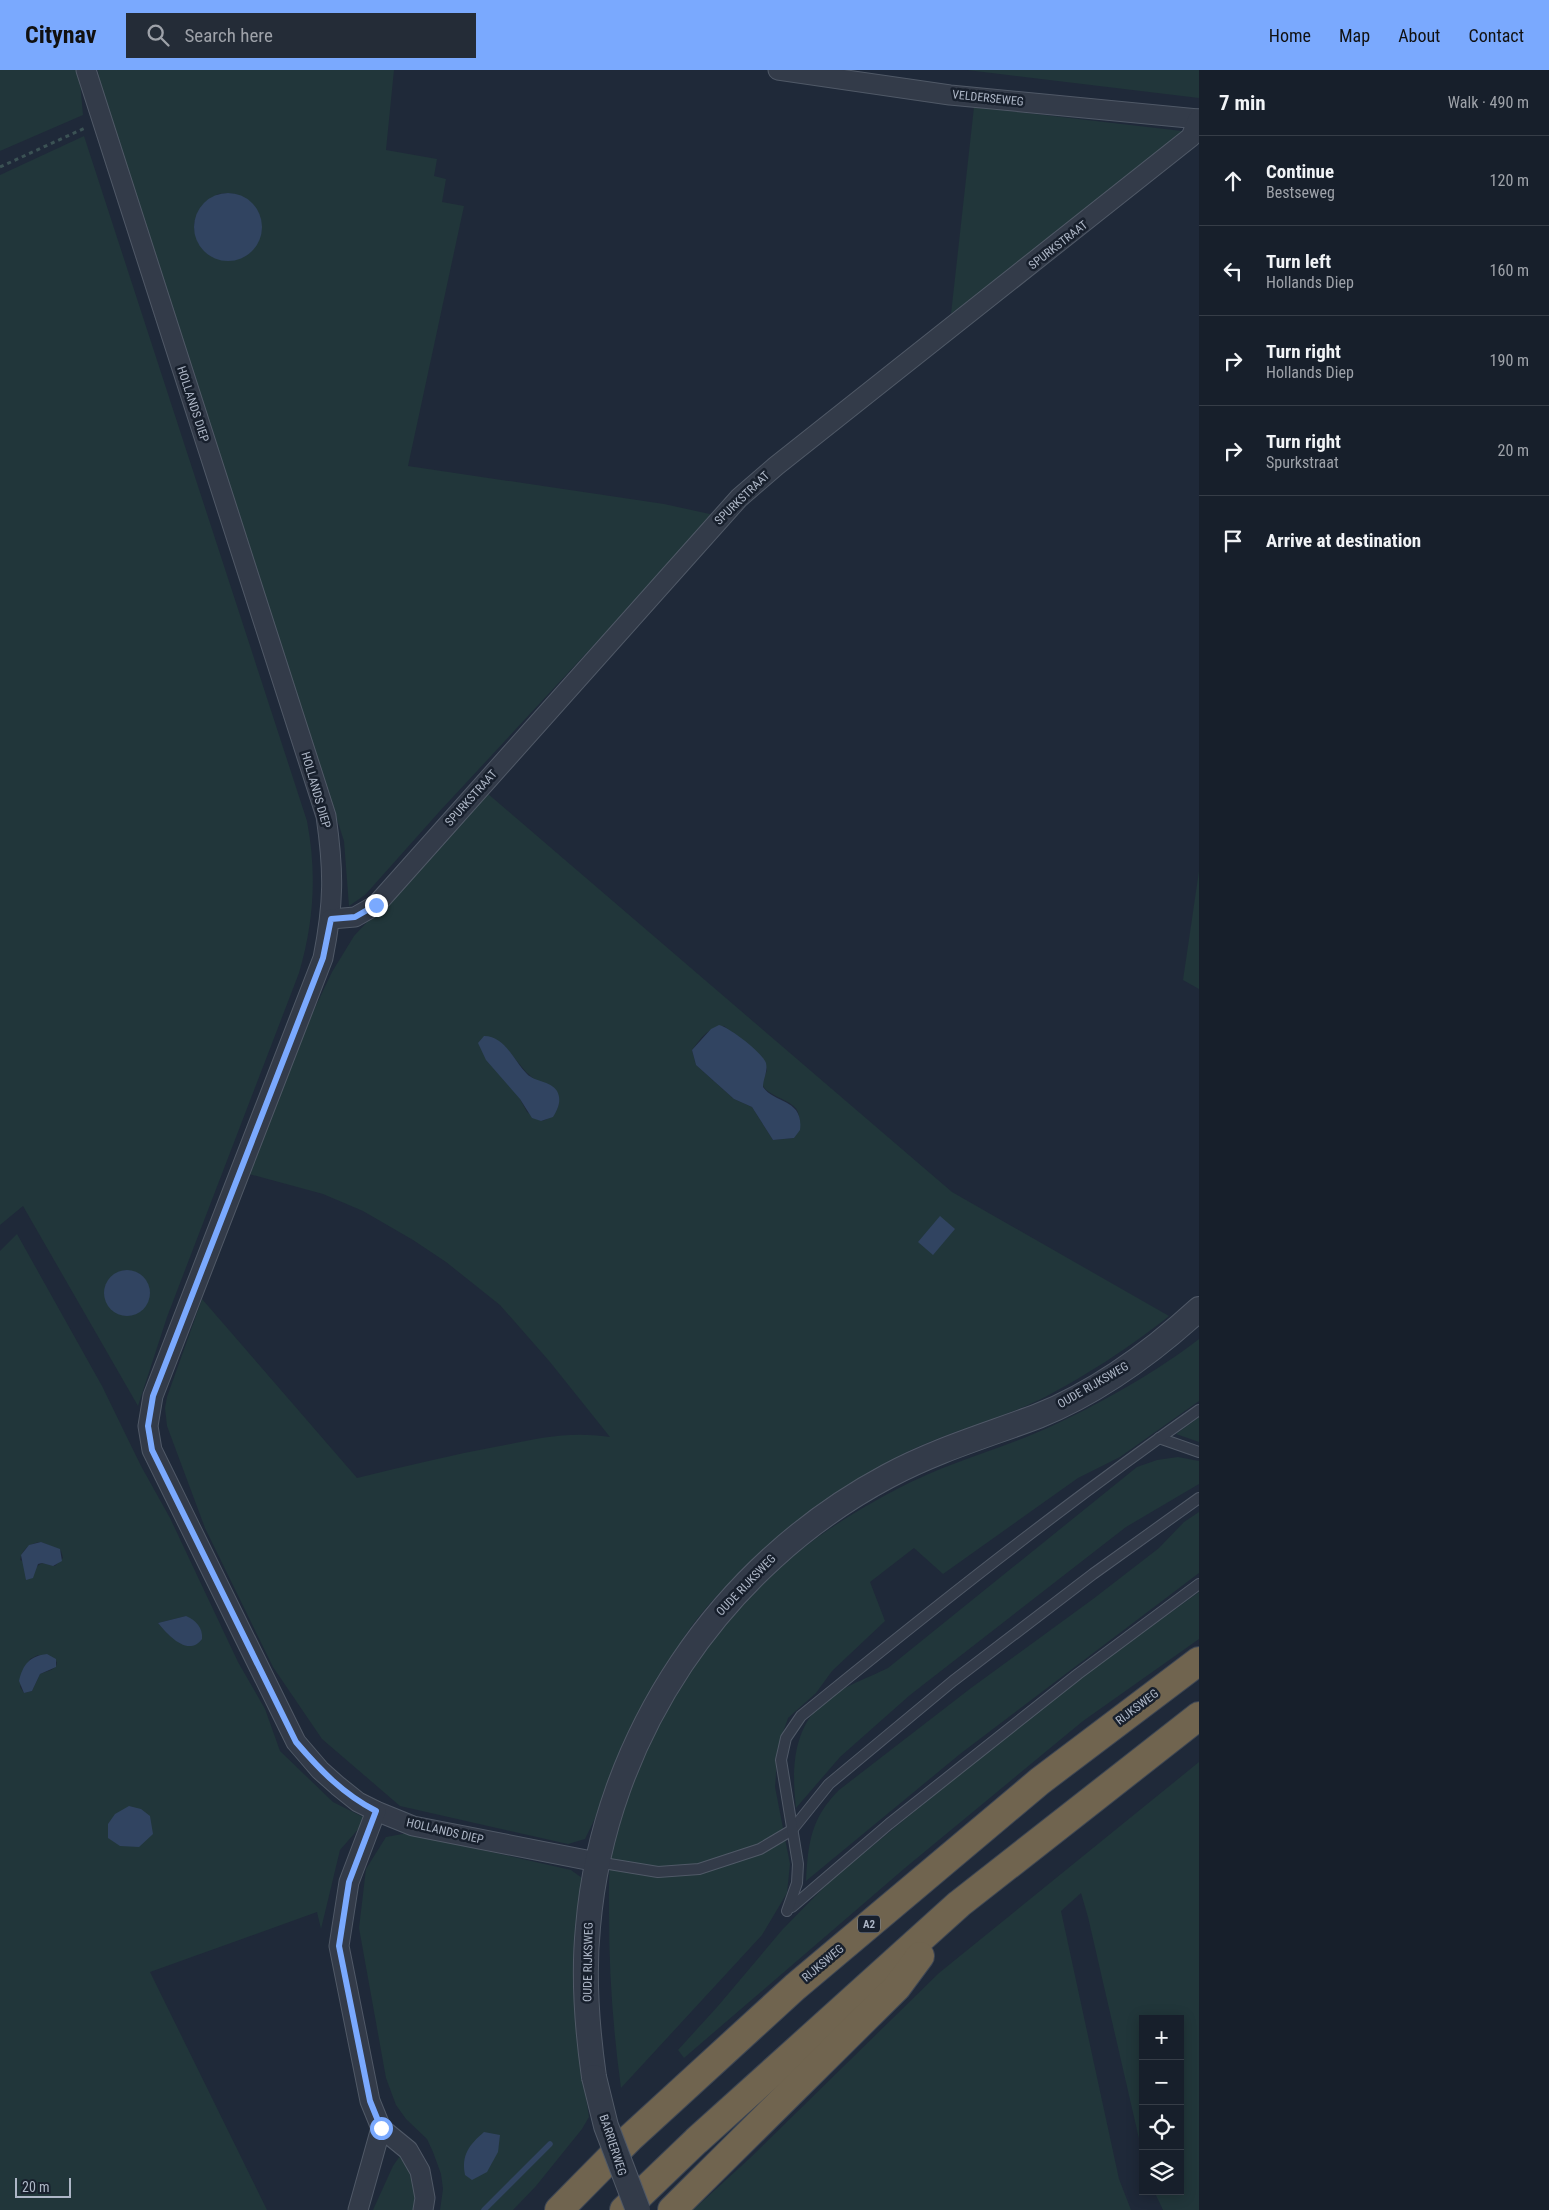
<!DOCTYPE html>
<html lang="en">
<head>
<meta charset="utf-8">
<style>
  :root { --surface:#171f2b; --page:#242c37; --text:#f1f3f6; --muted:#9ea2a9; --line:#363d47; --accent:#7aa9fe }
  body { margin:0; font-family:"Roboto Condensed",sans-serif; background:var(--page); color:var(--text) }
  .controls { position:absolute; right:15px; bottom:15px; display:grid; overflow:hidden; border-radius:0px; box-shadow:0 2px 12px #0003 }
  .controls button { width:45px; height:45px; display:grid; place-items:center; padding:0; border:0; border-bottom:1px solid var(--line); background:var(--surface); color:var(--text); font:25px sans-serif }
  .scale { position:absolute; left:15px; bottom:12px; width:56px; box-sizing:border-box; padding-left:5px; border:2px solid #adb6c6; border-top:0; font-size:14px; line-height:18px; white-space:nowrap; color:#adb6c6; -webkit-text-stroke:4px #18202d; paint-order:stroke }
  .stop { position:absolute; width:15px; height:15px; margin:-11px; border:4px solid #7aa9fe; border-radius:50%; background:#fff }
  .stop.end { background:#7aa9fe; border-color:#fff; box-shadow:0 1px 5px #0008 }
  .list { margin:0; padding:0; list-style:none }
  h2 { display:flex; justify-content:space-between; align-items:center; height:65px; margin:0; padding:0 20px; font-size:21px }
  h2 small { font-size:16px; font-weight:400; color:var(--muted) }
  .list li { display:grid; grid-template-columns:32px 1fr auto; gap:15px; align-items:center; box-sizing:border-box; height:90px; padding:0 20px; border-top:1px solid var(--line) }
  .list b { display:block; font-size:19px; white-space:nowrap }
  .list p { margin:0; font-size:16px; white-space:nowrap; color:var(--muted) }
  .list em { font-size:16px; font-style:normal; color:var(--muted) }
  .icon { flex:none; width:28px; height:28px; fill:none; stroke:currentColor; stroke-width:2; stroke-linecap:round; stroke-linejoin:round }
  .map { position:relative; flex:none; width:1199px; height:2140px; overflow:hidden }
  header { display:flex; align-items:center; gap:30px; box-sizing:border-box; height:70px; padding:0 25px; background:var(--accent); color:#111 }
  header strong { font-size:24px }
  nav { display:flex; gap:28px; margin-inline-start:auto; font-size:18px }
  .search { width:350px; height:45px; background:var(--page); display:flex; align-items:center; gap:12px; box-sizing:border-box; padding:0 18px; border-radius:0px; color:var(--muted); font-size:19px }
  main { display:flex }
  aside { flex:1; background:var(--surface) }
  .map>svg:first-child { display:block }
</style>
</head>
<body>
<header>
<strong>Citynav</strong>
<div class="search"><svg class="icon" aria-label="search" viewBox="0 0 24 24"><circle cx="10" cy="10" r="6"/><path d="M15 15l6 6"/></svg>Search here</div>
<nav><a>Home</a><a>Map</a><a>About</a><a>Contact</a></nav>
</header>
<main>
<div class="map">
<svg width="1199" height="2140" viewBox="0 0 1199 2140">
  <rect width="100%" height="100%" fill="#1f2939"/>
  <!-- green -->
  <g fill="#21363a" fill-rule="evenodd">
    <polygon points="0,0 79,0 83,45 0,81"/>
    <path d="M98,0H394L386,80L437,89L434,106L446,109L442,132L464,136L408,396L664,434L719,446L593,576L439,742L365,825L349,836L344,771L102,26ZM227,123L235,124L260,146L261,163L211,186L199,174L194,158L195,149L218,124Z"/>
    <polygon points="967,0 1199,0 1199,28"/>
    <polygon points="974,37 1182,61 1184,64 951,244"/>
    <path d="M84,66L307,751C317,803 314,852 299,903L167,1247L138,1336L23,1136L0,1155V105ZM126,1200L140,1204L150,1222L146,1236H109C99,1220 107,1204 126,1200Z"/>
    <path d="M487,723L952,1122L1169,1246C1132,1276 1081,1309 1039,1330C997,1350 951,1361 909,1381C839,1415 737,1494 691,1557C669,1588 650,1623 633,1656C615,1692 604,1733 585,1769L568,1774L400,1736L322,1669L273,1597L205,1458L167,1356L165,1338L167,1327L202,1229L357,1408C405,1396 452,1385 500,1376C541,1368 568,1361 610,1367L550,1292L500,1235L446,1192L413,1170L363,1141L323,1124L249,1104L302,965L332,902L354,866ZM724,956L761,986L767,1000L762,1014C768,1029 800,1029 799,1048C798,1054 795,1061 794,1068L773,1070L752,1037L734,1029L696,995L692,980C703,966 706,959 724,956ZM507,979L526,1002L536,1011L548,1014L559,1027C560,1039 553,1049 541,1051L527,1042L520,1029Z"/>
    <polygon points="1199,801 1199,919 1183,910"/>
    <path d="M17,1164L102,1316L141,1396L170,1448L238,1592L265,1639L280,1681L333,1732L367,1749L340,1780L321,1859L317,1842L150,1902L267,2140H0V1181ZM41,1472L61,1481L63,1488L55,1496L42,1493L36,1497L20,1490C22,1479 30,1473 41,1472ZM186,1546L198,1573C179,1578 170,1566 158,1553ZM38,1585L57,1592C57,1600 47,1601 40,1604L32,1621L24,1623L20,1617L30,1589Z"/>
    <path d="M1199,1269V1331L1120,1387L1078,1408L943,1504L914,1478L870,1512L885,1551L832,1601L816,1623L788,1648L778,1677L775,1717L790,1794L787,1823L762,1865L621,2018C613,1960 609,1902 609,1844C609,1823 608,1801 612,1781C632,1687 689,1589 756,1520C795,1479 847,1445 897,1419C947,1392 1003,1379 1054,1355C1101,1333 1158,1301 1199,1269Z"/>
    <polygon points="1199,1347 1199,1372 1176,1364"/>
    <path d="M1178,1387L1199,1391V1414L1126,1457L910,1625L840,1687L796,1738C792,1703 792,1665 818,1637C835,1619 866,1609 888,1598L1137,1397L1157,1390Z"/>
    <path d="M1199,1442V1503L960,1684L806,1811C808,1773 811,1748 839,1720L971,1618L1093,1529L1159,1478L1184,1452Z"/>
    <polygon points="1199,1522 1199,1569 1083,1651 905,1798 684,1988 678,1980 718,1936 782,1860 830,1811 1047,1632"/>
    <polygon points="1199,1692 1199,2140 1163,2140 1154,2121 1180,2121 1180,1949 1143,1949 1143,2086 1088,1847 1081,1823 1061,1841 1119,2109 1131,2140 693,2140 750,2088 939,1903"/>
    <polygon points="408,1763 571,1800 582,1808 584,1814 583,2008 589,2047 582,2059 536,2116 513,2140 440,2140 443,2119 441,2104 433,2082 427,2069 406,2049 396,2035 386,2008 359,1858 366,1799 386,1767"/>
    <polygon points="402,2083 414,2101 419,2140 373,2140 393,2096"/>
  </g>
  <!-- water -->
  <g fill="#314461">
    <circle cx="228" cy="157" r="34"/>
    <path d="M719,955C729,957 763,983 766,993C768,1002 763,1009 763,1017C775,1034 804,1029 800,1060L794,1068L773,1070L752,1037L734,1029L696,995L692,980L711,959Z"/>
    <path d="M484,966C505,966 514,991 527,1004C535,1012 551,1011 557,1021C562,1030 558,1039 553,1047L541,1051L532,1048L520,1029L486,990L478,973Z"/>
    <polygon points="940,1146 955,1159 933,1185 918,1172"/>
    <circle cx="127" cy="1223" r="23"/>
    <polygon points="41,1472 60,1479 62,1491 53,1496 42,1493 38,1494 33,1508 26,1510 21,1485 29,1475"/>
    <path d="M186,1546C196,1550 203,1558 202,1569C188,1588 167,1564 158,1553Z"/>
    <path d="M47,1584L56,1589V1597L40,1604L32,1621L24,1623L19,1611C23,1594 30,1586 47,1584Z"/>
    <polygon points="129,1736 141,1739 150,1746 153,1764 139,1777 120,1776 108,1768 108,1754 115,1744"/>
    <path d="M484,2062L500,2065L498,2082L487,2102L472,2110L465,2105C461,2085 469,2075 484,2062Z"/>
  </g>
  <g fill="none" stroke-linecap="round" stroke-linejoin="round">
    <!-- stream -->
    <polyline stroke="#314461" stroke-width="5.5" points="484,2140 550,2074"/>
    <!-- service casing -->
    <g stroke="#505967" stroke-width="12">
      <g id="service">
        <polyline points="1159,1368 1199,1382"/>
        <polyline points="597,1792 658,1802 699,1799 760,1779 792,1760 829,1714 953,1611 1093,1504 1199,1428"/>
        <polyline points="792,1837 889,1754 1078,1604 1199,1514"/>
        <path d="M787,1841L797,1813L798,1794L781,1690L786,1668L801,1646C931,1540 1062,1436 1199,1340"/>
      </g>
    </g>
    <!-- minor casing -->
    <g stroke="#505967" stroke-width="21">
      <g id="minor">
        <path d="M86,0L326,746C334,801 334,833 323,888L153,1326L148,1356L152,1380L296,1672L320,1700L338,1716L358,1732L376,1741L413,1756L597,1792"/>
        <polyline points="778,0 950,25 1199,49"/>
        <polyline points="331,849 355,847 376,835 739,428 776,396 1191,67 1198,49"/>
        <polyline points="376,1741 349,1812 339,1876 370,2031 381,2058 408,2080 420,2101 425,2128 423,2140"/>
        <polyline points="358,2140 381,2058"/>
      </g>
    </g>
    <!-- tertiary casing -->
    <g stroke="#505967" stroke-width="26">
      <path id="tertiary" d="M594,2007C587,1958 583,1907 588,1857C604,1667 721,1495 888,1406C936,1380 988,1365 1038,1346C1098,1322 1152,1282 1199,1239"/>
    </g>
    <!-- motorway casing -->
    <g stroke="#3d4654" stroke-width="30">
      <g id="motorway">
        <polyline points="559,2140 630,2068 795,1917 1040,1711 1199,1591"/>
        <polyline points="624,2140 696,2071 959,1834 1199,1646"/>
        <polyline points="672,2140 897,1917 920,1886"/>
      </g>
    </g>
    <!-- path -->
    <polyline stroke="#3b5254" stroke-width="3" stroke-dasharray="4 4" stroke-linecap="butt" points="0,97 85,58"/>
    <!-- service -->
    <use href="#service" stroke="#333b49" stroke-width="10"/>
    <!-- minor -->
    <use href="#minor" stroke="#333b49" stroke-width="19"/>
    <!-- tertiary -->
    <use href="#tertiary" stroke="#333b49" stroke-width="24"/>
    <!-- motorway -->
    <use href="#motorway" stroke="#70644f" stroke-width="28"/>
    <!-- tertiary-bridge casing -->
    <g stroke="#505967" stroke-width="26" stroke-linecap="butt">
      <polyline id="tertiary-bridge" points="594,2007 606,2056 638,2140"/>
    </g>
    <!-- tertiary-bridge -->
    <use href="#tertiary-bridge" stroke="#333b49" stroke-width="24"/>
  </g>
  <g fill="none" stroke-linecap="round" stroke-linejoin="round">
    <!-- route -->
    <path stroke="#7aa9fe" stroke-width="6" d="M376,835L355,847L331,849L323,888L153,1326L148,1356L152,1380L296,1672C320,1700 343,1724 376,1741L349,1812L339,1876L370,2031L381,2058"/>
  </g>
  <g text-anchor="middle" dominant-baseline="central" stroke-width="5" stroke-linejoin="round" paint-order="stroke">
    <!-- shield labels -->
    <rect fill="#18202d" stroke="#808998" stroke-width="1" x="858" y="1845.5" width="22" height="17" rx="4"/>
    <g font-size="11" font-weight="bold" fill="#adb6c6">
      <text x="869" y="1854">A2</text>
    </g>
    <!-- street labels -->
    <g font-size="12" fill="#adb6c6" stroke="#18202d">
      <text transform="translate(988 28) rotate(6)">VELDERSEWEG</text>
      <text transform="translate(1058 175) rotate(-38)">SPURKSTRAAT</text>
      <text transform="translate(193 334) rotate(72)">HOLLANDS DIEP</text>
      <text transform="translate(742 428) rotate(-44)">SPURKSTRAAT</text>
      <text transform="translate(316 720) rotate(74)">HOLLANDS DIEP</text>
      <text transform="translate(471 728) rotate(-48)">SPURKSTRAAT</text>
      <text transform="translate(1093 1315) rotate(-30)">OUDE RIJKSWEG</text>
      <text transform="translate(746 1515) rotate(-46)">OUDE RIJKSWEG</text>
      <text transform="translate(1137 1637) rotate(-37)">RIJKSWEG</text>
      <text transform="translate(445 1761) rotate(13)">HOLLANDS DIEP</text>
      <text transform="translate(588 1892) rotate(-89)">OUDE RIJKSWEG</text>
      <text transform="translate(823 1893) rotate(-40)">RIJKSWEG</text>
      <text transform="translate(613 2075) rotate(72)">BARRIERWEG</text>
    </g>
  </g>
</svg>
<div class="controls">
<button>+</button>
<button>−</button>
<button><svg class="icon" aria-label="locate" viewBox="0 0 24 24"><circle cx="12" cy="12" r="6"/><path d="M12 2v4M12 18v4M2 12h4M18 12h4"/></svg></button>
<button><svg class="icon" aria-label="layers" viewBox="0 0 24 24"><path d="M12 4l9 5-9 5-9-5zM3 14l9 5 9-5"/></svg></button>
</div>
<div class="scale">20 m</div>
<div class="stop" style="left:381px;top:2058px"></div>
<div class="stop end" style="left:376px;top:835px"></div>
</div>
<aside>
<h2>7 min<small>Walk · 490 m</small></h2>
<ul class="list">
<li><svg class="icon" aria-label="ahead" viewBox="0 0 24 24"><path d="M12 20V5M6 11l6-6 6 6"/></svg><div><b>Continue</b><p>Bestseweg</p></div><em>120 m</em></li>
<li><svg class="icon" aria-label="left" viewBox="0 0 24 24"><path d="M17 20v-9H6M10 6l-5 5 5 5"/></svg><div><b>Turn left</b><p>Hollands Diep</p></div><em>160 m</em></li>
<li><svg class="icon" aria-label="right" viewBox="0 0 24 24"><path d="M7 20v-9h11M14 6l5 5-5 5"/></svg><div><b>Turn right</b><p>Hollands Diep</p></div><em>190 m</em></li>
<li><svg class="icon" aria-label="right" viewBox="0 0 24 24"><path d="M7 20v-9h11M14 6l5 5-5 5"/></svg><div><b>Turn right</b><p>Spurkstraat</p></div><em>20 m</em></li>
<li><svg class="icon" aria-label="arrive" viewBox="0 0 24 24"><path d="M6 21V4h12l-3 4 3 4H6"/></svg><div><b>Arrive at destination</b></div></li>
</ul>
</aside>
</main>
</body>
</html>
